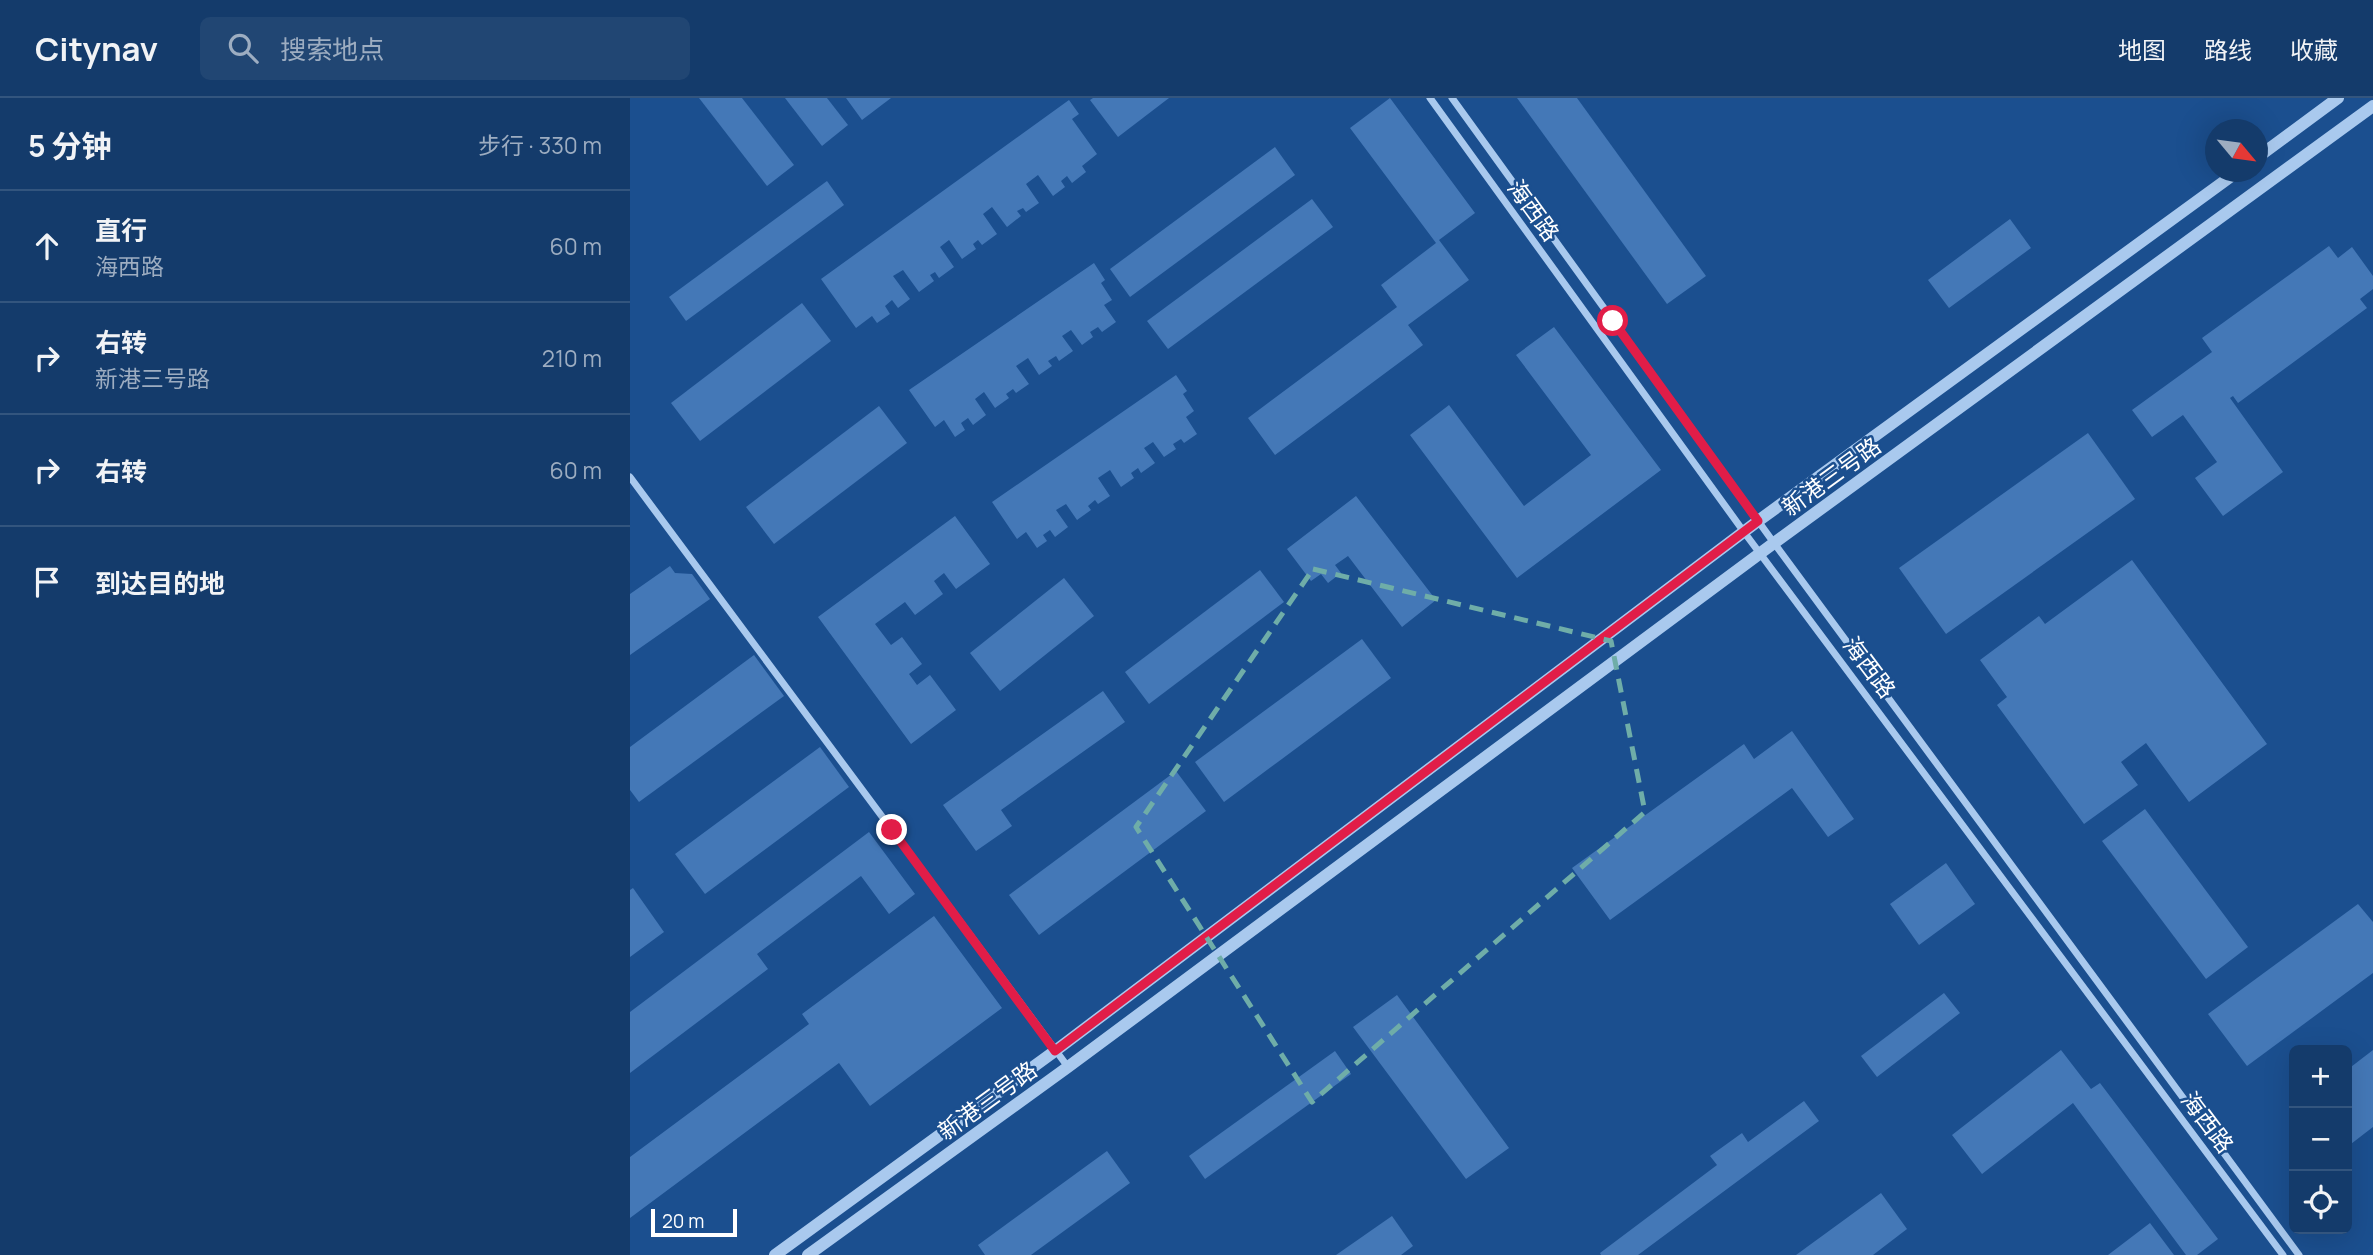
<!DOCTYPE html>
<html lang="zh">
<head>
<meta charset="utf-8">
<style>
  :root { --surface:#143b6b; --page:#214673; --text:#f1f3f6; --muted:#9dadc1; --line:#33557e }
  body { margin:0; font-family:Manrope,"Noto Sans SC",sans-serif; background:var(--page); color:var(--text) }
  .controls { position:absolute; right:21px; bottom:21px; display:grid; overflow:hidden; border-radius:10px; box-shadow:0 7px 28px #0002 }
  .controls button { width:63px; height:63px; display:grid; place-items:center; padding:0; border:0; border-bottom:2px solid var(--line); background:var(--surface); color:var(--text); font:35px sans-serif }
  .compass { position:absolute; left:1575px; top:21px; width:63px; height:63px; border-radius:50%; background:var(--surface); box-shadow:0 7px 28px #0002; rotate:119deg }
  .scale { position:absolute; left:21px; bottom:18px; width:86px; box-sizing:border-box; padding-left:7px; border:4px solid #fff; border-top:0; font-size:19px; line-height:24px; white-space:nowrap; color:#fff; -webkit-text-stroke:5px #1b4f8f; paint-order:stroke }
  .stop { position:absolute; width:21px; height:21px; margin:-16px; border:5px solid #e11d48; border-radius:50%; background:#fff }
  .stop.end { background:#e11d48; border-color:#fff; box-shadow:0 2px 7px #0008 }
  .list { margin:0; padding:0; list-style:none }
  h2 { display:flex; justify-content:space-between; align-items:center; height:91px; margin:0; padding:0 28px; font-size:30px }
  h2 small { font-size:23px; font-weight:400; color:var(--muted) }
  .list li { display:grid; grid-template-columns:46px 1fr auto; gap:21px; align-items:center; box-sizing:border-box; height:112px; padding:0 28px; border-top:2px solid var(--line) }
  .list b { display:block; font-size:26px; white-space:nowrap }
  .list p { margin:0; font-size:23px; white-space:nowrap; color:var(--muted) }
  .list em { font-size:23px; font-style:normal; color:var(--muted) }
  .icon { flex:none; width:38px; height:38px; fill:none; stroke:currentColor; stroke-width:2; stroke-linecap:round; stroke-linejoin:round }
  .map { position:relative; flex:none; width:1743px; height:1157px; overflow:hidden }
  header { display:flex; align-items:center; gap:42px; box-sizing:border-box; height:98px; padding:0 35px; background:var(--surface); border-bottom:2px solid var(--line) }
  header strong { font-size:33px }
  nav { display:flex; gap:38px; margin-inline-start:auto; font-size:24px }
  .search { width:490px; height:63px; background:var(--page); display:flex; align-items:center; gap:18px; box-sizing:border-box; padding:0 24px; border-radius:10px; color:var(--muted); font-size:26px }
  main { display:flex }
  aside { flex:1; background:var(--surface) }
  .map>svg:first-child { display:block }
</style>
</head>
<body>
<header>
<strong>Citynav</strong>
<div class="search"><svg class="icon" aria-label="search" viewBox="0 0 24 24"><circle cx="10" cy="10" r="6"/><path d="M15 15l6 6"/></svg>搜索地点</div>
<nav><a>地图</a><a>路线</a><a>收藏</a></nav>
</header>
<main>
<aside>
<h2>5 分钟<small>步行 · 330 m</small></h2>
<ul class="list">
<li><svg class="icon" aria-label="ahead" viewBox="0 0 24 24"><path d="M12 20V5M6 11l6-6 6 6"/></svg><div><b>直行</b><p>海西路</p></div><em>60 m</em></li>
<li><svg class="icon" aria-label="right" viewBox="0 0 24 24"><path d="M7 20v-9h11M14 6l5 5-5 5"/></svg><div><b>右转</b><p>新港三号路</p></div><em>210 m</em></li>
<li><svg class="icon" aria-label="right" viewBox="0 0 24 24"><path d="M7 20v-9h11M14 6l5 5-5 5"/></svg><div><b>右转</b></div><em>60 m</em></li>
<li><svg class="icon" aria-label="arrive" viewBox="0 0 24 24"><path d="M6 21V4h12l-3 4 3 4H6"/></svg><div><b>到达目的地</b></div></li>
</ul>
</aside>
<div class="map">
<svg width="1743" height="1157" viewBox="0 0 1743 1157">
  <rect width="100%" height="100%" fill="#1b4f8f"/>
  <!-- building -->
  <g fill="#4478b7">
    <polygon points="69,0 112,0 164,67 137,88"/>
    <polygon points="155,0 197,0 218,27 192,48"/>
    <polygon points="216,0 261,0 232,22"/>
    <polygon points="463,0 539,0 488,39 460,2"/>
    <polygon points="760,0 845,115 809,142 839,182 778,227 793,247 645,357 618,320 767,209 751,187 806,145 720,30"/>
    <polygon points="887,0 947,0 1076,178 1037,206"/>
    <polygon points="439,2 449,16 442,21 467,56 452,68 456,74 442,85 437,78 431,83 435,89 423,98 408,77 396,86 409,105 396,114 393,110 387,113 391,118 377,129 362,109 353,116 367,136 352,147 348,142 343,146 346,151 332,161 319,142 310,149 324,169 309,180 305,174 300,177 304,183 289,194 273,172 263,178 280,201 268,210 262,202 255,208 260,216 247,225 242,218 226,230 191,181"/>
    <polygon points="645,49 665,77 500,199 480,171"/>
    <polygon points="197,83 214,107 56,223 39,199"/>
    <polygon points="682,101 703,129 538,251 517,223"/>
    <polygon points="1380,121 1401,150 1319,210 1298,182"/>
    <polygon points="1699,148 1708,160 1722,149 1743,178 1743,191 1730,201 1737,210 1608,305 1603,298 1600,300 1653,374 1593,418 1565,380 1587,364 1553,317 1522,339 1502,312 1582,254 1572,240"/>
    <polygon points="464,165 475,182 471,185 482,202 474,207 486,224 472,234 468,229 460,234 463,239 452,247 441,232 432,238 443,253 429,263 426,258 418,263 422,268 409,277 398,260 386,268 399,286 386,295 383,291 376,296 379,300 365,310 354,294 345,301 356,317 343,327 338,320 331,325 335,332 325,339 314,322 305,329 279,292"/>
    <polygon points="172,205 201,243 70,343 41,305"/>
    <polygon points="924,229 1031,372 887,480 780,337 819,307 894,408 961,357 886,257"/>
    <polygon points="546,277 557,293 553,296 564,313 556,319 567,336 554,345 551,341 543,346 546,351 534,359 523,344 514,350 525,365 511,375 508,370 501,375 504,380 491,389 480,372 468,380 480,398 468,406 465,402 458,408 461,412 447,422 436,406 426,412 438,429 425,439 420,432 413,437 417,443 407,450 396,434 387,441 362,404"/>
    <polygon points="249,308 277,345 144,446 116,409"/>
    <polygon points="1458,335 1505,401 1316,536 1269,470"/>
    <polygon points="726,398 806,502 772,529 718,458 705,467 711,475 698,485 691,476 681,483 657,451"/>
    <polygon points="325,418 360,466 326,491 314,475 304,483 313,496 285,517 275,504 245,526 261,547 272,539 292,566 279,576 287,587 300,577 326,612 281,646 188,519"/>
    <polygon points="1502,462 1637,646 1559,704 1516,645 1491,664 1508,687 1454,726 1367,607 1377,599 1350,562 1409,518 1415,526"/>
    <polygon points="40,468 45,475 62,476 80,501 0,557 0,496"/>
    <polygon points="630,472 654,504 519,606 495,574"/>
    <polygon points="434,480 464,518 370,593 340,555"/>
    <polygon points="732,541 761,580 594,704 565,664"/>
    <polygon points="124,557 154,598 9,704 0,692 0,649"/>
    <polygon points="473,593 495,624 371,712 382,728 346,753 313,707"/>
    <polygon points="1162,633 1224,721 1198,739 1162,690 980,822 942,770 1114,646 1124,661"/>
    <polygon points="190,649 219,689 75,796 45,756"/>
    <polygon points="546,673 576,713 409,837 379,797"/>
    <polygon points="1515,711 1618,849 1576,881 1472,743"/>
    <polygon points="239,734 285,796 259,816 231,778 127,856 138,871 0,975 0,914"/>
    <polygon points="1316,765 1345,806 1289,847 1260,806"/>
    <polygon points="3,790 34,834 0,859 0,792"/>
    <polygon points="1728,806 1743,824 1743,875 1617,968 1578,916"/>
    <polygon points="304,818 372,910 240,1008 209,965 0,1120 0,1059 179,926 172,916"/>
    <polygon points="1314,895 1330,915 1247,979 1231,958"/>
    <polygon points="767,897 879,1050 836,1081 723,929"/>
    <polygon points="1431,952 1461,991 1470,985 1588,1141 1567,1157 1556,1157 1443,1005 1352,1076 1322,1037"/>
    <polygon points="1743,952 1743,1029 1717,1049 1717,972"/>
    <polygon points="705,953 721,976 575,1081 559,1058"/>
    <polygon points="1174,1003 1189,1023 1008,1157 971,1157 970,1155 1087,1067 1080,1058 1112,1035 1118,1044"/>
    <polygon points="477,1053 500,1085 401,1157 355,1157 348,1147"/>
    <polygon points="1251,1095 1277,1131 1243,1157 1166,1157"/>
    <polygon points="762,1118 783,1148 771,1157 706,1157"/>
    <polygon points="1520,1125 1544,1157 1478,1157"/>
  </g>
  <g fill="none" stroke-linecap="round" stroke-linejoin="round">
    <!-- minor -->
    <g stroke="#a9c9ee" stroke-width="7">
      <polyline points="800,0 1114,434 1653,1157"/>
      <polyline points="822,0 1144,445 1669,1157"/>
      <polyline points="0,379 438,969"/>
    </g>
    <!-- tertiary -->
    <g stroke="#a9c9ee" stroke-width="12">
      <polyline points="1628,59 1708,0"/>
      <polyline points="145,1157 425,953 1128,423 1607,74"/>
      <polyline points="178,1157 438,969 1144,445 1743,8"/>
    </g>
  </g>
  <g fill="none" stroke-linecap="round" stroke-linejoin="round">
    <!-- route -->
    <polyline stroke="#e11d48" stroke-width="9" points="262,732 425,953 1128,423 983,223"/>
  </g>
  <!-- marked area -->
  <path fill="none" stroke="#6fada8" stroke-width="5" stroke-dasharray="14 9" stroke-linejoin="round" d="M683,471L981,543L1015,714L682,1004L506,729Z"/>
  <g text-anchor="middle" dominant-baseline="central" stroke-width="5" stroke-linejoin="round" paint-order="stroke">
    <!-- street labels -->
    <g font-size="23" fill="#fff" stroke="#1b4f8f">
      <text transform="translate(904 112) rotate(54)">海西路</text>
      <text transform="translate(1201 378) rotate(-36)">新港三号路</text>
      <text transform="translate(1240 569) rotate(53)">海西路</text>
      <text transform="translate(357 1002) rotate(-36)">新港三号路</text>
      <text transform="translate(1578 1024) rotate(53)">海西路</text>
    </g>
  </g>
</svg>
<div class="controls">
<button>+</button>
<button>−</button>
<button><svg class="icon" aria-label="locate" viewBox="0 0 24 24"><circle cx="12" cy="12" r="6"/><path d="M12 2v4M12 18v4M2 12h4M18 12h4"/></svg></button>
</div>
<svg class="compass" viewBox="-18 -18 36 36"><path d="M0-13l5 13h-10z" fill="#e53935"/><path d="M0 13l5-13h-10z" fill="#9dadc1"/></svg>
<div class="scale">20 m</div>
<div class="stop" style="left:983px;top:223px"></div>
<div class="stop end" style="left:262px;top:732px"></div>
</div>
</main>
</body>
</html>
